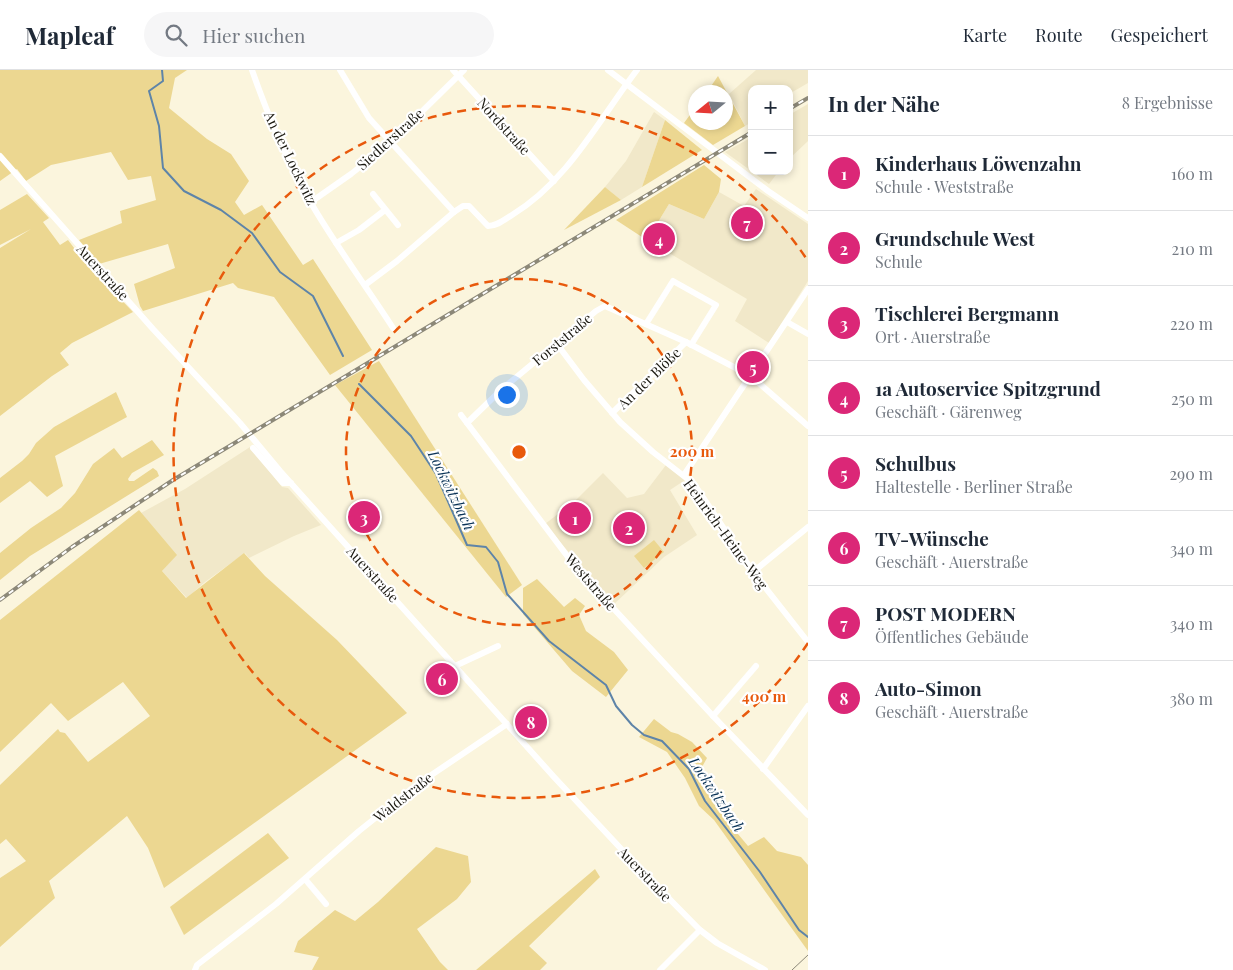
<!DOCTYPE html>
<html lang="de">
<head>
<meta charset="utf-8">
<style>
  :root { --surface:#fff; --page:#f6f6f7; --text:#1f2937; --muted:#747a83; --line:#e0e1e3; --accent:#db2777 }
  body { margin:0; font-family:"Playfair Display",serif; background:var(--page); color:var(--text) }
  .controls { position:absolute; right:15px; top:15px; display:grid; overflow:hidden; border-radius:10px; box-shadow:0 2px 8px #0003 }
  .controls button { width:45px; height:45px; display:grid; place-items:center; padding:0; border:0; border-bottom:1px solid var(--line); background:var(--surface); color:var(--text); font:25px sans-serif }
  .compass { position:absolute; left:688px; top:15px; width:45px; height:45px; border-radius:50%; background:var(--surface); box-shadow:0 2px 8px #0003; rotate:252deg }
  .you { position:absolute; left:506px; top:324px; width:18px; height:18px; margin:-12px; border:4px solid #fff; border-radius:50%; background:#1a73e8; box-shadow:0 0 0 8px #1a73e833 }
  .badge { display:grid; place-items:center; width:32px; height:32px; border-radius:50%; background:var(--accent); color:#fff; font-size:16px; font-weight:700 }
  .pin { position:absolute; translate:-50% -50%; border:2px solid #fff; box-shadow:0 1px 5px #0006 }
  .list { margin:0; padding:0; list-style:none }
  h2 { display:flex; justify-content:space-between; align-items:center; height:65px; margin:0; padding:0 20px; font-size:21px }
  h2 small { font-size:16px; font-weight:400; color:var(--muted) }
  .list li { display:grid; grid-template-columns:32px 1fr auto; gap:15px; align-items:center; box-sizing:border-box; height:75px; padding:0 20px; border-top:1px solid var(--line) }
  .list b { display:block; font-size:19px; white-space:nowrap }
  .list p { margin:0; font-size:16px; white-space:nowrap; color:var(--muted) }
  .list em { font-size:16px; font-style:normal; color:var(--muted) }
  .icon { flex:none; width:28px; height:28px; fill:none; stroke:currentColor; stroke-width:2; stroke-linecap:round; stroke-linejoin:round }
  .map { position:relative; flex:none; width:808px; height:900px; overflow:hidden }
  header { display:flex; align-items:center; gap:30px; box-sizing:border-box; height:70px; padding:0 25px; background:var(--surface); border-bottom:1px solid var(--line) }
  header strong { font-size:24px }
  nav { display:flex; gap:28px; margin-inline-start:auto; font-size:18px }
  .search { width:350px; height:45px; background:var(--page); display:flex; align-items:center; gap:12px; box-sizing:border-box; padding:0 18px; border-radius:28px; color:var(--muted); font-size:19px }
  main { display:flex }
  aside { flex:1; background:var(--surface) }
  .map>svg:first-child { display:block }
</style>
</head>
<body>
<header>
<strong>Mapleaf</strong>
<div class="search"><svg class="icon" aria-label="search" viewBox="0 0 24 24"><circle cx="10" cy="10" r="6"/><path d="M15 15l6 6"/></svg>Hier suchen</div>
<nav><a>Karte</a><a>Route</a><a>Gespeichert</a></nav>
</header>
<main>
<div class="map">
<svg width="808" height="900" viewBox="0 0 808 900">
  <rect width="100%" height="100%" fill="#fbf5dd"/>
  <!-- built -->
  <g fill="#f1e8c9">
    <polygon points="756,0 808,0 808,13 789,24 789,19 752,19 752,52 745,56 729,24"/>
    <polygon points="808,34 808,71 789,89 789,45"/>
    <polygon points="654,42 665,50 642,117 621,130 605,117 626,91"/>
    <polygon points="752,67 752,101 779,101 769,114 725,82"/>
    <polygon points="756,119 808,154 808,211 769,273 735,251 747,229 642,167 651,155 655,157 669,134 704,149 719,122 744,136"/>
    <polygon points="250,377 282,417 288,418 321,455 294,466 249,488 245,483 205,512 187,528 162,501 176,485 141,443 185,419"/>
    <polygon points="666,395 685,410 670,420 697,465 664,487 613,535 545,454 575,431 603,403 627,428 644,424"/>
  </g>
  <!-- green -->
  <g fill="#ecd791">
    <polygon points="0,0 187,0 175,8 169,38 207,69 231,84 249,111 235,132 244,145 262,135 303,195 313,189 372,280 330,305 274,227 238,218 233,213 143,241 140,236 134,214 175,198 168,174 99,194 79,170 122,153 120,141 156,130 151,106 128,110 111,82 51,95 26,111 17,99 0,111"/>
    <polygon points="718,6 745,56 713,75 684,53 695,38 696,52 726,52 726,22 707,22"/>
    <polygon points="665,50 702,80 642,117"/>
    <polygon points="704,95 721,109 719,122 704,149 669,134 655,157 651,155 642,167 616,150"/>
    <polygon points="605,117 621,130 564,160"/>
    <polygon points="27,124 49,148 43,152 60,175 68,170 84,191 133,242 72,273 60,283 69,295 52,306 0,346 0,178 31,159 0,175 0,140"/>
    <polygon points="379,291 522,515 506,527 335,315"/>
    <polygon points="116,322 127,347 55,386 63,416 47,427 30,411 0,433 0,408 22,391 29,384 36,373 54,357"/>
    <polygon points="152,370 164,385 132,403 128,409 129,411 134,411 153,398 157,401 159,406 30,486 0,510 0,483 31,458 61,438 75,423 93,394 114,378 122,388"/>
    <polygon points="139,440 177,485 162,501 186,528 244,483 265,506 337,570 407,643 164,818 148,778 127,746 49,811 55,828 0,877 0,808 26,791 6,769 0,774 0,715 58,659 60,662 65,663 88,692 150,646 123,612 68,651 51,633 0,682 0,550"/>
    <polygon points="654,470 664,482 644,498 634,486"/>
    <polygon points="537,509 564,537 575,528 585,536 579,545 586,561 614,582 628,600 606,627 572,601 523,544 523,518"/>
    <polygon points="654,649 671,662 678,664 692,672 707,688 702,697 721,731 728,752 748,776 764,767 777,781 801,787 808,795 808,881 714,750 699,736 685,708 667,682 639,667"/>
    <polygon points="268,763 289,788 184,865 170,837"/>
    <polygon points="436,777 468,786 471,812 457,829 417,859 440,892 448,900 312,900 319,887 294,882 298,871 335,840 355,851 378,832"/>
    <polygon points="595,799 600,807 529,876 547,893 540,900 476,900"/>
  </g>
  <g fill="none" stroke-linecap="round" stroke-linejoin="round">
    <!-- stream -->
    <g stroke="#5e84a8" stroke-width="2">
      <polyline points="162,0 163,11 149,21 159,56 163,98 184,121 221,140 252,163 280,202 313,226 343,286"/>
      <polyline points="359,314 411,366 436,404 467,475 486,477 498,492 507,524 549,571 606,615 616,636 632,655 644,665 662,671 689,699 705,731 760,802 799,860 808,867"/>
    </g>
    <!-- minor -->
    <g stroke="#fff" stroke-width="6">
      <path d="M252,0C268,46 287,91 311,133C336,176 366,216 393,258"/>
      <polyline points="340,0 369,48 454,142"/>
      <polyline points="453,0 554,111"/>
      <polyline points="608,0 768,121 808,148"/>
      <polyline points="0,86 153,259 240,353 280,401 554,707 639,798 700,860 717,873 765,900"/>
      <polyline points="373,124 398,155"/>
      <polyline points="311,132 351,104 390,73 464,0"/>
      <polyline points="336,173 359,160 385,140"/>
      <path d="M365,215L397,191L454,142L463,136H469L488,156C497,156 504,150 512,145C568,111 598,51 637,0"/>
      <polyline points="787,252 808,264"/>
      <polyline points="646,254 673,211 716,235 691,275"/>
      <polyline points="557,274 584,310 620,352 653,382 694,414 753,502 808,572"/>
      <polyline points="612,343 686,272"/>
      <polyline points="461,345 577,499 713,646 808,745"/>
      <polyline points="467,353 501,320 596,241 605,236 686,272 751,306 808,356"/>
      <polyline points="253,378 283,413 291,413"/>
      <polyline points="684,405 808,219"/>
      <polyline points="753,502 808,457"/>
      <polyline points="455,596 498,576"/>
      <polyline points="713,646 756,596"/>
      <polyline points="763,699 808,636"/>
      <polyline points="305,809 326,834"/>
      <polyline points="195,900 197,895 276,834 359,761 418,714 507,654"/>
      <polyline points="660,900 700,860"/>
    </g>
    <!-- tram -->
    <polyline stroke="#8c8878" stroke-width="1" points="792,900 808,885"/>
    <!-- rail casing -->
    <g stroke="#8c8878" stroke-width="4">
      <g id="rail">
        <polyline points="789,39 808,28"/>
        <polyline points="0,530 72,477 173,410 752,62"/>
      </g>
    </g>
    <!-- rail -->
    <use href="#rail" stroke="#fff" stroke-width="2" stroke-dasharray="5.5" stroke-linecap="butt"/>
  </g>
  <!-- distance rings -->
  <g fill="none" stroke="#e8590c" stroke-width="2.5" stroke-dasharray="9 6">
    <circle cx="519" cy="382" r="173"/>
    <path d="M808 573A346 346 0 1 1 808 191"/>
  </g>
  <g text-anchor="middle" dominant-baseline="central" stroke-width="4.5" stroke-linejoin="round" paint-order="stroke">
    <!-- street labels -->
    <g font-size="14" fill="#1a1810" stroke="#fff">
      <text transform="translate(504 56) rotate(48)">Nordstraße</text>
      <text transform="translate(390 69) rotate(-42)">Siedlerstraße</text>
      <text transform="translate(291 88) rotate(64)">An der Lockwitz</text>
      <text transform="translate(103 202) rotate(48)">Auerstraße</text>
      <text transform="translate(562 269) rotate(-40)">Forststraße</text>
      <text transform="translate(649 308) rotate(-44)">An der Blöße</text>
      <text transform="translate(726 464) rotate(54)">Heinrich-Heine-Weg</text>
      <text transform="translate(373 504) rotate(48)">Auerstraße</text>
      <text transform="translate(591 512) rotate(49)">Weststraße</text>
      <text transform="translate(403 727) rotate(-38)">Waldstraße</text>
      <text transform="translate(645 804) rotate(46)">Auerstraße</text>
    </g>
    <!-- water labels -->
    <g font-size="15" font-style="italic" fill="#0a3357" stroke="#fff">
      <text transform="translate(452 420) rotate(64)">Lockwitzbach</text>
      <text transform="translate(717 724) rotate(56)">Lockwitzbach</text>
    </g>
  </g>
  <circle cx="519" cy="382" r="8" fill="#e8590c" stroke="#fff" stroke-width="2.5"/>
  <g font-size="15" text-anchor="middle" font-weight="bold" fill="#e8590c" stroke="#fff" stroke-width="4.5" stroke-linejoin="round" paint-order="stroke">
    <text x="692" y="387">200 m</text>
    <text x="764" y="632">400 m</text>
  </g>
</svg>
<div class="controls">
<button>+</button>
<button>−</button>
</div>
<svg class="compass" viewBox="-18 -18 36 36"><path d="M0-13l5 13h-10z" fill="#e53935"/><path d="M0 13l5-13h-10z" fill="#747a83"/></svg>
<div class="you"></div>
<div class="pin badge" style="left:575px;top:448px">1</div>
<div class="pin badge" style="left:629px;top:458px">2</div>
<div class="pin badge" style="left:364px;top:447px">3</div>
<div class="pin badge" style="left:659px;top:169px">4</div>
<div class="pin badge" style="left:753px;top:297px">5</div>
<div class="pin badge" style="left:442px;top:609px">6</div>
<div class="pin badge" style="left:747px;top:153px">7</div>
<div class="pin badge" style="left:531px;top:652px">8</div>
</div>
<aside>
<h2>In der Nähe<small>8 Ergebnisse</small></h2>
<ul class="list">
<li><span class="badge">1</span><div><b>Kinderhaus Löwenzahn</b><p>Schule · Weststraße</p></div><em>160 m</em></li>
<li><span class="badge">2</span><div><b>Grundschule West</b><p>Schule</p></div><em>210 m</em></li>
<li><span class="badge">3</span><div><b>Tischlerei Bergmann</b><p>Ort · Auerstraße</p></div><em>220 m</em></li>
<li><span class="badge">4</span><div><b>1a Autoservice Spitzgrund</b><p>Geschäft · Gärenweg</p></div><em>250 m</em></li>
<li><span class="badge">5</span><div><b>Schulbus</b><p>Haltestelle · Berliner Straße</p></div><em>290 m</em></li>
<li><span class="badge">6</span><div><b>TV-Wünsche</b><p>Geschäft · Auerstraße</p></div><em>340 m</em></li>
<li><span class="badge">7</span><div><b>POST MODERN</b><p>Öffentliches Gebäude</p></div><em>340 m</em></li>
<li><span class="badge">8</span><div><b>Auto-Simon</b><p>Geschäft · Auerstraße</p></div><em>380 m</em></li>
</ul>
</aside>
</main>
</body>
</html>
